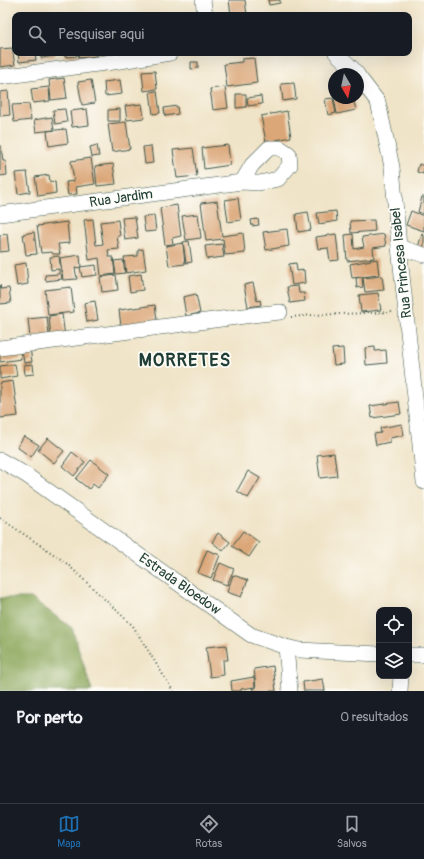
<!DOCTYPE html>
<html lang="pt">
<head>
<meta charset="utf-8">
<style>
  :root { --surface:#171b24; --page:#242831; --text:#f1f3f6; --muted:#9ea1a6; --line:#363941; --accent:#1f6fb2 }
  body { margin:0; font-family:Pangolin,sans-serif; background:var(--page); color:var(--text) }
  .controls { position:absolute; right:12px; bottom:12px; display:grid; overflow:hidden; border-radius:8px; box-shadow:0 4px 16px #0002 }
  .controls button { width:36px; height:36px; display:grid; place-items:center; padding:0; border:0; border-bottom:1px solid var(--line); background:var(--surface); color:var(--text); font:20px sans-serif }
  .compass { position:absolute; left:328px; top:68px; width:36px; height:36px; border-radius:50%; background:var(--surface); box-shadow:0 4px 16px #0002; rotate:171deg }
  .list { margin:0; padding:0; list-style:none }
  h2 { display:flex; justify-content:space-between; align-items:center; height:52px; margin:0; padding:0 16px; font-size:17px }
  h2 small { font-size:13px; font-weight:400; color:var(--muted) }
  .icon { flex:none; width:22px; height:22px; fill:none; stroke:currentColor; stroke-width:2; stroke-linecap:round; stroke-linejoin:round }
  .map { position:relative; flex:none; width:424px; height:691px; overflow:hidden }
  .search { position:absolute; background:var(--surface); box-shadow:0 4px 16px #0002; left:12px; right:12px; top:12px; height:44px; display:flex; align-items:center; gap:10px; box-sizing:border-box; padding:0 14px; border-radius:8px; color:var(--muted); font-size:15px }
  .sheet { height:112px; background:var(--surface) }
  nav { display:flex; justify-content:space-around; align-items:center; box-sizing:border-box; height:56px; border-top:1px solid var(--line); background:var(--surface); font-size:11px; color:var(--muted) }
  nav a { display:grid; justify-items:center; gap:2px }
  nav .on { color:var(--accent) }
  .map>svg:first-child { display:block }
</style>
</head>
<body>
<div class="map">
<svg width="424" height="691" viewBox="0 0 424 691">
  <rect width="100%" height="100%" fill="#fdfcf7"/>
  <filter id="ink" filterUnits="userSpaceOnUse"><feTurbulence type="fractalNoise" baseFrequency=".025" numOctaves="2"/><feDisplacementMap in="SourceGraphic" scale="8" xChannelSelector="R" yChannelSelector="G"/><feConvolveMatrix kernelMatrix="1 2 1 2 8 2 1 2 1" color-interpolation-filters="sRGB"/></filter>
  <filter id="wash" filterUnits="userSpaceOnUse"><feTurbulence type="fractalNoise" baseFrequency=".012" numOctaves="4" result="noise"/><feDisplacementMap in="SourceGraphic" scale="16" xChannelSelector="R" yChannelSelector="G"/><feGaussianBlur stdDeviation="0.9" result="paint"/><feColorMatrix in="noise" values="0 0 0 0 0 0 0 0 0 0 0 0 0 0 0 0 0 1.4 0 .05"/><feComposite in="paint" operator="in"/></filter>
  <g filter="url(#wash)">
    <rect width="100%" height="100%" fill="#f0e4c8"/>
    <!-- forest -->
    <polygon fill="#88a456" stroke="#547045" points="0,598 31,598 72,628 92,691 0,691"/>
    <g id="blocks">
      <!-- building -->
      <g fill="#dba779">
        <polygon points="229,0 245,0 247,15 231,15"/>
        <polygon points="268,0 280,0 280,3 269,5"/>
        <polygon points="12,48 15,65 0,67 0,49"/>
        <polygon points="18,53 35,53 36,60 19,62"/>
        <polygon points="40,53 55,53 55,56 41,58"/>
        <polygon points="64,53 76,53 77,56 65,57"/>
        <polygon points="78,53 96,53 96,56 79,58"/>
        <polygon points="254,58 257,83 227,87 224,64 242,62 242,59"/>
        <polygon points="191,62 198,62 198,68 191,69"/>
        <polygon points="155,71 157,89 144,91 142,72"/>
        <polygon points="64,78 67,98 51,100 49,80"/>
        <polygon points="91,80 95,103 82,105 78,82"/>
        <polygon points="120,80 122,94 105,96 104,82"/>
        <polygon points="294,83 296,99 283,101 281,84"/>
        <polygon points="49,87 50,101 33,103 31,89"/>
        <polygon points="225,87 228,108 213,110 210,89"/>
        <polygon points="8,91 10,115 0,116 0,92"/>
        <polygon points="157,91 160,113 153,114 150,92"/>
        <polygon points="236,94 246,94 246,107 236,108"/>
        <polygon points="261,96 262,104 248,106 247,98"/>
        <polygon points="333,98 336,113 328,115 325,99"/>
        <polygon points="334,98 353,98 356,110 337,114"/>
        <polygon points="29,104 31,120 14,122 12,105"/>
        <polygon points="142,104 144,118 127,120 125,106"/>
        <polygon points="177,106 178,114 165,116 164,108"/>
        <polygon points="65,109 67,122 55,124 53,110"/>
        <polygon points="87,109 89,125 72,127 70,111"/>
        <polygon points="120,109 120,121 108,121 108,110"/>
        <polygon points="287,111 291,137 266,142 261,116"/>
        <polygon points="52,117 54,130 36,132 34,120"/>
        <polygon points="126,122 130,149 112,152 108,124"/>
        <polygon points="66,129 68,143 49,146 47,131"/>
        <polygon points="97,145 99,156 92,157 90,147"/>
        <polygon points="228,145 230,165 204,169 202,148"/>
        <polygon points="0,146 1,146 3,161 6,161 7,175 0,176"/>
        <polygon points="151,146 153,163 145,164 143,147"/>
        <polygon points="193,148 197,176 177,178 173,150"/>
        <polygon points="91,158 95,184 76,187 77,194 68,195 66,182 74,181 71,161"/>
        <polygon points="113,164 116,184 97,186 95,166"/>
        <polygon points="419,164 424,166 424,174 417,172"/>
        <polygon points="27,172 30,192 18,194 15,173"/>
        <polygon points="49,175 50,182 55,181 56,193 38,196 35,177"/>
        <polygon points="422,197 424,197 424,214 418,212"/>
        <polygon points="238,198 241,220 228,222 225,200"/>
        <polygon points="217,201 222,236 243,233 245,253 225,255 223,239 206,241 201,203"/>
        <polygon points="177,205 181,236 172,238 173,244 165,245 160,208"/>
        <polygon points="336,211 337,221 319,224 317,213"/>
        <polygon points="411,211 424,216 424,231 406,225"/>
        <polygon points="308,212 311,230 298,232 296,214"/>
        <polygon points="198,214 201,238 186,240 182,216"/>
        <polygon points="154,215 156,231 145,232 143,217"/>
        <polygon points="135,217 138,238 125,240 122,218"/>
        <polygon points="93,219 96,245 103,244 100,222 118,220 120,236 117,236 119,249 108,250 109,257 113,257 115,274 101,276 99,258 89,260 84,220"/>
        <polygon points="258,219 259,225 252,226 251,220"/>
        <polygon points="374,220 375,231 351,233 350,221"/>
        <polygon points="67,222 69,243 58,244 60,254 53,254 52,252 41,253 37,226"/>
        <polygon points="287,229 289,246 266,250 263,232"/>
        <polygon points="34,232 37,254 26,255 23,234"/>
        <polygon points="7,234 9,251 0,252 0,235"/>
        <polygon points="336,234 339,260 330,261 328,248 318,249 316,237"/>
        <polygon points="353,234 354,249 364,247 362,237 384,234 386,246 373,248 374,258 347,261 345,235"/>
        <polygon points="422,234 424,235 424,248 418,247"/>
        <polygon points="189,241 192,262 186,263 183,242"/>
        <polygon points="183,243 185,264 169,266 166,246"/>
        <polygon points="222,244 224,257 207,259 205,246"/>
        <polygon points="143,249 146,270 126,273 124,257 138,256 138,250"/>
        <polygon points="80,255 81,267 75,268 77,279 63,280 60,258"/>
        <polygon points="59,256 62,279 46,281 45,275 59,274 59,269 51,270 50,257"/>
        <polygon points="377,259 379,275 352,278 350,264"/>
        <polygon points="123,260 125,273 116,274 114,261"/>
        <polygon points="26,263 28,284 17,286 14,265"/>
        <polygon points="296,263 297,271 304,270 305,283 292,285 289,264"/>
        <polygon points="96,265 97,275 82,277 80,267"/>
        <polygon points="141,274 143,290 130,292 128,276"/>
        <polygon points="116,275 118,290 102,292 100,277"/>
        <polygon points="382,276 384,290 365,292 363,278"/>
        <polygon points="362,277 363,287 357,288 356,278"/>
        <polygon points="253,283 257,301 260,300 261,305 248,307 244,285"/>
        <polygon points="0,285 1,289 9,288 11,303 0,304"/>
        <polygon points="298,286 299,293 304,293 305,301 290,303 287,287"/>
        <polygon points="71,287 74,312 48,315 45,290"/>
        <polygon points="378,293 381,310 361,312 359,295"/>
        <polygon points="196,294 200,313 186,316 183,297"/>
        <polygon points="95,301 98,320 87,322 84,303"/>
        <polygon points="155,305 157,320 121,326 119,310"/>
        <polygon points="62,314 65,337 51,338 49,316"/>
        <polygon points="47,317 49,335 30,338 28,319"/>
        <polygon points="30,347 32,362 24,363 22,348"/>
        <polygon points="375,347 375,351 386,350 387,363 366,365 365,348"/>
        <polygon points="343,348 344,364 334,365 332,349"/>
        <polygon points="20,349 21,359 0,362 0,351"/>
        <polygon points="15,364 17,376 0,379 0,366"/>
        <polygon points="33,364 34,374 25,375 24,365"/>
        <polygon points="13,381 18,416 0,418 0,383"/>
        <polygon points="399,402 401,414 372,418 370,406"/>
        <polygon points="402,424 404,435 390,438 390,442 376,445 374,434 381,433 380,428"/>
        <polygon points="24,436 39,445 31,457 17,447"/>
        <polygon points="48,438 64,451 54,463 38,450"/>
        <polygon points="72,452 85,462 74,476 62,466"/>
        <polygon points="334,453 337,476 320,478 317,455"/>
        <polygon points="91,460 109,474 98,488 93,484 89,489 76,479"/>
        <polygon points="248,471 260,478 248,498 237,491"/>
        <polygon points="243,531 259,542 249,557 232,546"/>
        <polygon points="218,533 230,542 223,551 212,542"/>
        <polygon points="207,550 220,555 211,578 198,573"/>
        <polygon points="220,563 234,569 227,585 213,580"/>
        <polygon points="233,575 248,580 241,597 227,592"/>
        <polygon points="226,645 228,660 223,660 224,675 210,677 206,647"/>
        <polygon points="273,666 276,691 253,691 252,688 256,688 254,669"/>
        <polygon points="254,677 255,687 241,689 241,691 232,691 231,681"/>
        <polygon points="323,679 325,691 304,691 303,682"/>
      </g>
    </g>
  </g>
  <g filter="url(#ink)">
    <use href="#blocks" fill-opacity="0" stroke="#3e564a" stroke-width="1"/>
    <g fill="none" stroke-linecap="round" stroke-linejoin="round">
      <!-- minor casing -->
      <g stroke="#3e564a" stroke-width="16">
        <g id="minor">
          <polyline points="203,0 205,15"/>
          <polyline points="336,53 351,67 357,74"/>
          <polyline points="358,76 378,102 392,167 399,247 424,482"/>
          <polyline points="0,77 120,61 170,53"/>
          <polyline points="0,214 242,182 259,183 278,179 290,165 289,154 280,148 269,148 252,165 242,182"/>
          <polyline points="399,247 424,255"/>
          <polyline points="0,348 252,315 280,312"/>
          <polyline points="0,460 26,475 251,635 286,647 299,650 379,654"/>
          <polyline points="286,647 290,691"/>
          <polyline points="409,655 424,655"/>
          <polyline points="400,691 401,676"/>
        </g>
      </g>
      <!-- path -->
      <g stroke="#3e564a" stroke-width="2" stroke-dasharray="1 3" stroke-linecap="butt">
        <polyline points="291,317 313,315 393,312"/>
        <polyline points="0,518 65,562 133,626 173,691"/>
      </g>
      <!-- minor -->
      <use href="#minor" stroke="#fff" stroke-width="15"/>
    </g>
  </g>
  <g text-anchor="middle" dominant-baseline="central" stroke-width="3.5" stroke-linejoin="round" paint-order="stroke">
    <!-- street labels -->
    <g font-size="14" fill="#1f3d34" stroke="#fdfcf7">
      <text transform="translate(121 198) rotate(-8)">Rua Jardim</text>
      <text transform="translate(401 263) rotate(-96)">Rua Princesa Isabel</text>
      <text transform="translate(180 584) rotate(35)">Estrada Bloedow</text>
    </g>
    <!-- district labels -->
    <g font-size="18" font-weight="bold" letter-spacing="1" fill="#1f3d34" stroke="#fdfcf7">
      <text x="185" y="360">MORRETES</text>
    </g>
  </g>
</svg>
<div class="controls">
<button><svg class="icon" aria-label="locate" viewBox="0 0 24 24"><circle cx="12" cy="12" r="6"/><path d="M12 2v4M12 18v4M2 12h4M18 12h4"/></svg></button>
<button><svg class="icon" aria-label="layers" viewBox="0 0 24 24"><path d="M12 4l9 5-9 5-9-5zM3 14l9 5 9-5"/></svg></button>
</div>
<svg class="compass" viewBox="-18 -18 36 36"><path d="M0-13l5 13h-10z" fill="#e53935"/><path d="M0 13l5-13h-10z" fill="#9ea1a6"/></svg>
<div class="search"><svg class="icon" aria-label="search" viewBox="0 0 24 24"><circle cx="10" cy="10" r="6"/><path d="M15 15l6 6"/></svg>Pesquisar aqui</div>
</div>
<section class="sheet">
<h2>Por perto<small>0 resultados</small></h2>
<ul class="list">
</ul>
</section>
<nav>
<a class="on"><svg class="icon" aria-label="map" viewBox="0 0 24 24"><path d="M3 6l6-2 6 2 6-2v14l-6 2-6-2-6 2zM9 4v14M15 6v14"/></svg>Mapa</a>
<a><svg class="icon" aria-label="directions" viewBox="0 0 24 24"><path d="M12 3l9 9-9 9-9-9zM9 14v-3h6M13 9l2 2-2 2"/></svg>Rotas</a>
<a><svg class="icon" aria-label="saved" viewBox="0 0 24 24"><path d="M7 4h10v16l-5-4-5 4z"/></svg>Salvos</a>
</nav>
</body>
</html>
